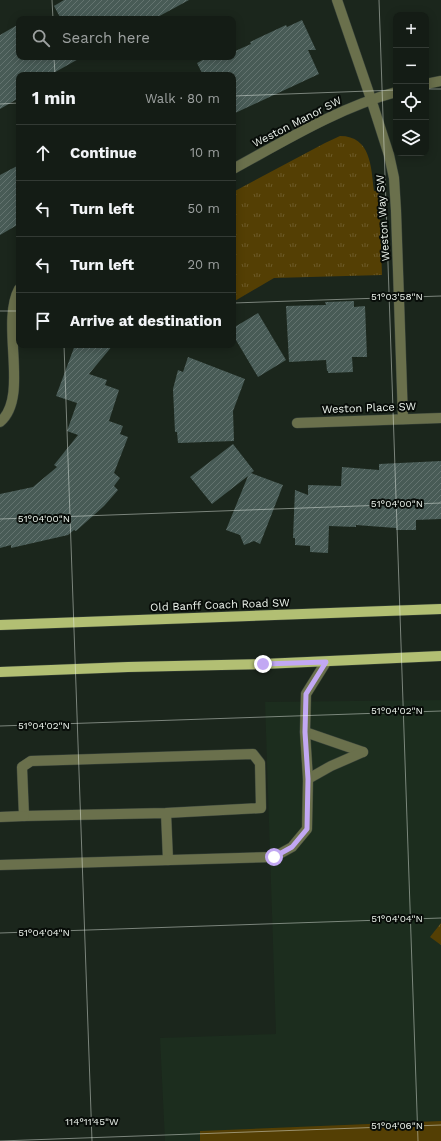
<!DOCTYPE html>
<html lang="en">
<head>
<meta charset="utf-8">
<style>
  :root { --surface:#141c15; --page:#212922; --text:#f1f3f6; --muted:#9da1a0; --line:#333a34 }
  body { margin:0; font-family:"Work Sans",sans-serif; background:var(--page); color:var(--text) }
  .controls { position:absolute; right:12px; top:12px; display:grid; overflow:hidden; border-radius:8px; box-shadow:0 2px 10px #0003 }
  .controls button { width:36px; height:36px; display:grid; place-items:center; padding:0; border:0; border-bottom:1px solid var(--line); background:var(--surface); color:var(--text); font:20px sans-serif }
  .stop { position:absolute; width:12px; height:12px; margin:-9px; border:3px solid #c2a8f3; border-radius:50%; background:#fff }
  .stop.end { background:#c2a8f3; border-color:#fff; box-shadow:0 1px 4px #0008 }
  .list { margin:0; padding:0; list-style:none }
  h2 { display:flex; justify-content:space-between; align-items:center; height:52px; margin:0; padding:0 16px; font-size:17px }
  h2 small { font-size:13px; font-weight:400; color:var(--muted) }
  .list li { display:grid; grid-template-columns:26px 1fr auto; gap:12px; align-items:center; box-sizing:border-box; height:56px; padding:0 16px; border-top:1px solid var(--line) }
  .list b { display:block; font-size:15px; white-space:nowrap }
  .list em { font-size:13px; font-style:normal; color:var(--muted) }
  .icon { flex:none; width:22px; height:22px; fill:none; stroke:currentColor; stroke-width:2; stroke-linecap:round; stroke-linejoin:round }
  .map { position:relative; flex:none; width:441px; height:1141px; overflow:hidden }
  .search { position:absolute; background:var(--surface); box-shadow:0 2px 10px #0003; left:16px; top:16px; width:220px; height:44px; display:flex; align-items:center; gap:10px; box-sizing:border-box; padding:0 14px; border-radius:8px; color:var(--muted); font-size:15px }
  .panel { position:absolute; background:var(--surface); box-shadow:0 2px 10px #0003; left:16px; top:72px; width:220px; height:276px; border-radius:8px }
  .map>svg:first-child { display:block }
</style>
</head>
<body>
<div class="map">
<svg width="441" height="1141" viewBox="0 0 441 1141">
  <defs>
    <pattern id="park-tufts" width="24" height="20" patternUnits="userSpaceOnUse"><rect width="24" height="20" fill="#543f04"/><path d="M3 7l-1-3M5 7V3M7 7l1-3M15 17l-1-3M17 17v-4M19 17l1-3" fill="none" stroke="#6d5b29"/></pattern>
    <pattern id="building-hatch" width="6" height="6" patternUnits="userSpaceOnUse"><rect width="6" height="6" fill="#485b56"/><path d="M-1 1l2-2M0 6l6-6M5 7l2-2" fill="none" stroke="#63736f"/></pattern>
  </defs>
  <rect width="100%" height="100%" fill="#1b261c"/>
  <!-- built -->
  <polygon fill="#1c2d1e" points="441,700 441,1141 165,1141 160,1038 276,1034 265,702"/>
  <!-- park -->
  <g fill="url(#park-tufts)">
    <path d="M340,136C371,136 371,167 374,191L379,190L382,275L274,278L233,302V192L325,143Z"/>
    <polygon points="441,923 441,945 430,937"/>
  </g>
  <!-- pitch -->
  <polygon fill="#543f04" points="441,1121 441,1141 200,1141 200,1131"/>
  <!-- building -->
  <g fill="url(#building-hatch)">
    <polygon points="64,0 189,0 154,19 61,19 54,6"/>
    <polygon points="302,20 316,50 308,50 319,74 233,114 233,75 203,75 197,63 208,57 233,57 233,52 251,44 250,42 286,25 287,27"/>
    <polygon points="19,24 19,57 82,57 50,75 19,75 19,98 0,109 0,35"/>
    <polygon points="19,165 19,224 0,235 0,175"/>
    <polygon points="354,301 354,307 365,306 367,357 352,357 353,372 328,373 328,371 327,371 326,360 289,362 286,306 326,305 325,302"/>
    <polygon points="258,313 286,360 258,377 233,335 233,328"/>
    <polygon points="75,345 113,345 89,374 107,380 105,385 119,390 109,421 123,426 120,434 128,437 114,473 120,478 114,486 118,490 104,506 76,531 74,530 68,535 11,548 11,545 0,548 0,494 33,487 57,467 54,465 78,435 67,431 77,403 56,396"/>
    <polygon points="188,357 245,379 233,411 234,441 178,443 177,432 175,432 173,389 178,370 183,372"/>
    <polygon points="233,444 254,471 251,473 283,485 260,544 254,541 244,545 240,535 226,530 248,476 212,504 190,477"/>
    <polygon points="441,461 441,519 416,520 416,530 396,530 396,528 356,525 356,527 329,526 328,553 310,552 310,546 295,545 295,538 293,538 295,490 308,495 308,485 341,486 342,467 379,470 379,464"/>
  </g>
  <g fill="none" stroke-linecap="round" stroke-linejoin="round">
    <!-- minor casing -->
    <g stroke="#39433a" stroke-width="11">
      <g id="minor">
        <polyline points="337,0 371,99 389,155 394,178 396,211 403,419"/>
        <polyline points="426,84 441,81"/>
        <path d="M233,169C286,140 338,108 396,92"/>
        <path d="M0,422C30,397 0,324 19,289"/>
        <polyline points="297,423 441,418"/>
        <polyline points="305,732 363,752"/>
        <polyline points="308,779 331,766 363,752"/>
        <polyline points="166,813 24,816 22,767 31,761 253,754 260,763 261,808 166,813 168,860"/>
        <polyline points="0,817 24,816"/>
        <polyline points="0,865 274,857 292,847 307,829 308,779 305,732 306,694 326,662"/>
      </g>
    </g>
    <!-- major casing -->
    <g stroke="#39433a" stroke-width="11">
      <g id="major">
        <polyline points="0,625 441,609"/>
        <polyline points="0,672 128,667 263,664 441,656"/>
      </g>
    </g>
    <!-- minor -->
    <use href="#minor" stroke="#6a704c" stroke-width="10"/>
    <!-- major -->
    <use href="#major" stroke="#b2bf73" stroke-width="10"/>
  </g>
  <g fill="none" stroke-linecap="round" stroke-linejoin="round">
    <!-- route -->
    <polyline stroke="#c2a8f3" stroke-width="5" points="263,664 326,662 306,694 305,732 308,779 307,829 292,847 274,857"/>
  </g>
  <!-- ticks -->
  <path fill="none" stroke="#eff6ef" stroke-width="1" stroke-opacity="0.45" d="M52,0L53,19M379,0L418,1141M54,57L55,75M426,89H441M233,96L396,90M0,104L19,103M233,303L441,296M0,311H19M64,345L92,1141M0,519L441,503M0,726L441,711M0,933L441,918M0,1141L441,1125"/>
  <g text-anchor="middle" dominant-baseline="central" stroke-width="4" stroke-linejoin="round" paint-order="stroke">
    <!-- street labels -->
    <g font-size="11" fill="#eff6ef" stroke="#080d09">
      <text transform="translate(297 122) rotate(-27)">Weston Manor SW</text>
      <text transform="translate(383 218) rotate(-94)">Weston Way SW</text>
      <text transform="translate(369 408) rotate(-2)">Weston Place SW</text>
      <text transform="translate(220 605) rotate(-2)">Old Banff Coach Road SW</text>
    </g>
  </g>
  <g font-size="10" text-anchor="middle" fill="#eff6ef" stroke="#080d09" stroke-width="4" stroke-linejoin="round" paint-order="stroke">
    <text x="397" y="300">51°03'58"N</text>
    <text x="397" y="507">51°04'00"N</text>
    <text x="44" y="522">51°04'00"N</text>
    <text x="397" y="714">51°04'02"N</text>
    <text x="44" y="729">51°04'02"N</text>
    <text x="397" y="922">51°04'04"N</text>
    <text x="44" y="936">51°04'04"N</text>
    <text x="92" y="1125">114°11'45"W</text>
    <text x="397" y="1129">51°04'06"N</text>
  </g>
</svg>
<div class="controls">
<button>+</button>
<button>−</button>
<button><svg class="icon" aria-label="locate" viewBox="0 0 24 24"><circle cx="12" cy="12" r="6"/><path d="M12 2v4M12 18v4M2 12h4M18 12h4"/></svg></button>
<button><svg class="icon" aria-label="layers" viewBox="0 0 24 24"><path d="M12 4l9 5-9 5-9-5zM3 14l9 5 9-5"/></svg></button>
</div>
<div class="stop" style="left:274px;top:857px"></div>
<div class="stop end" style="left:263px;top:664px"></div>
<div class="search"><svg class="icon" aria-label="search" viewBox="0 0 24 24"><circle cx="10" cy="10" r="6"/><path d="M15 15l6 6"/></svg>Search here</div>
<section class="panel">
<h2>1 min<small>Walk · 80 m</small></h2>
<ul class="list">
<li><svg class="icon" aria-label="ahead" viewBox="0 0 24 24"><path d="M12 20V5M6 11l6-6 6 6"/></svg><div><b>Continue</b></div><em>10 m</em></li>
<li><svg class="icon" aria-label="left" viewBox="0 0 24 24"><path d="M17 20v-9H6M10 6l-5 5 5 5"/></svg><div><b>Turn left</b></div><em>50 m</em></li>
<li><svg class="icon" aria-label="left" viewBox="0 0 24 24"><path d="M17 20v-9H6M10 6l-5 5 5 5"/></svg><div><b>Turn left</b></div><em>20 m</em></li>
<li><svg class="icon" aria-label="arrive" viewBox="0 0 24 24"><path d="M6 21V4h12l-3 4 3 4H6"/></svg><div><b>Arrive at destination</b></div></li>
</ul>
</section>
</div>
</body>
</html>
